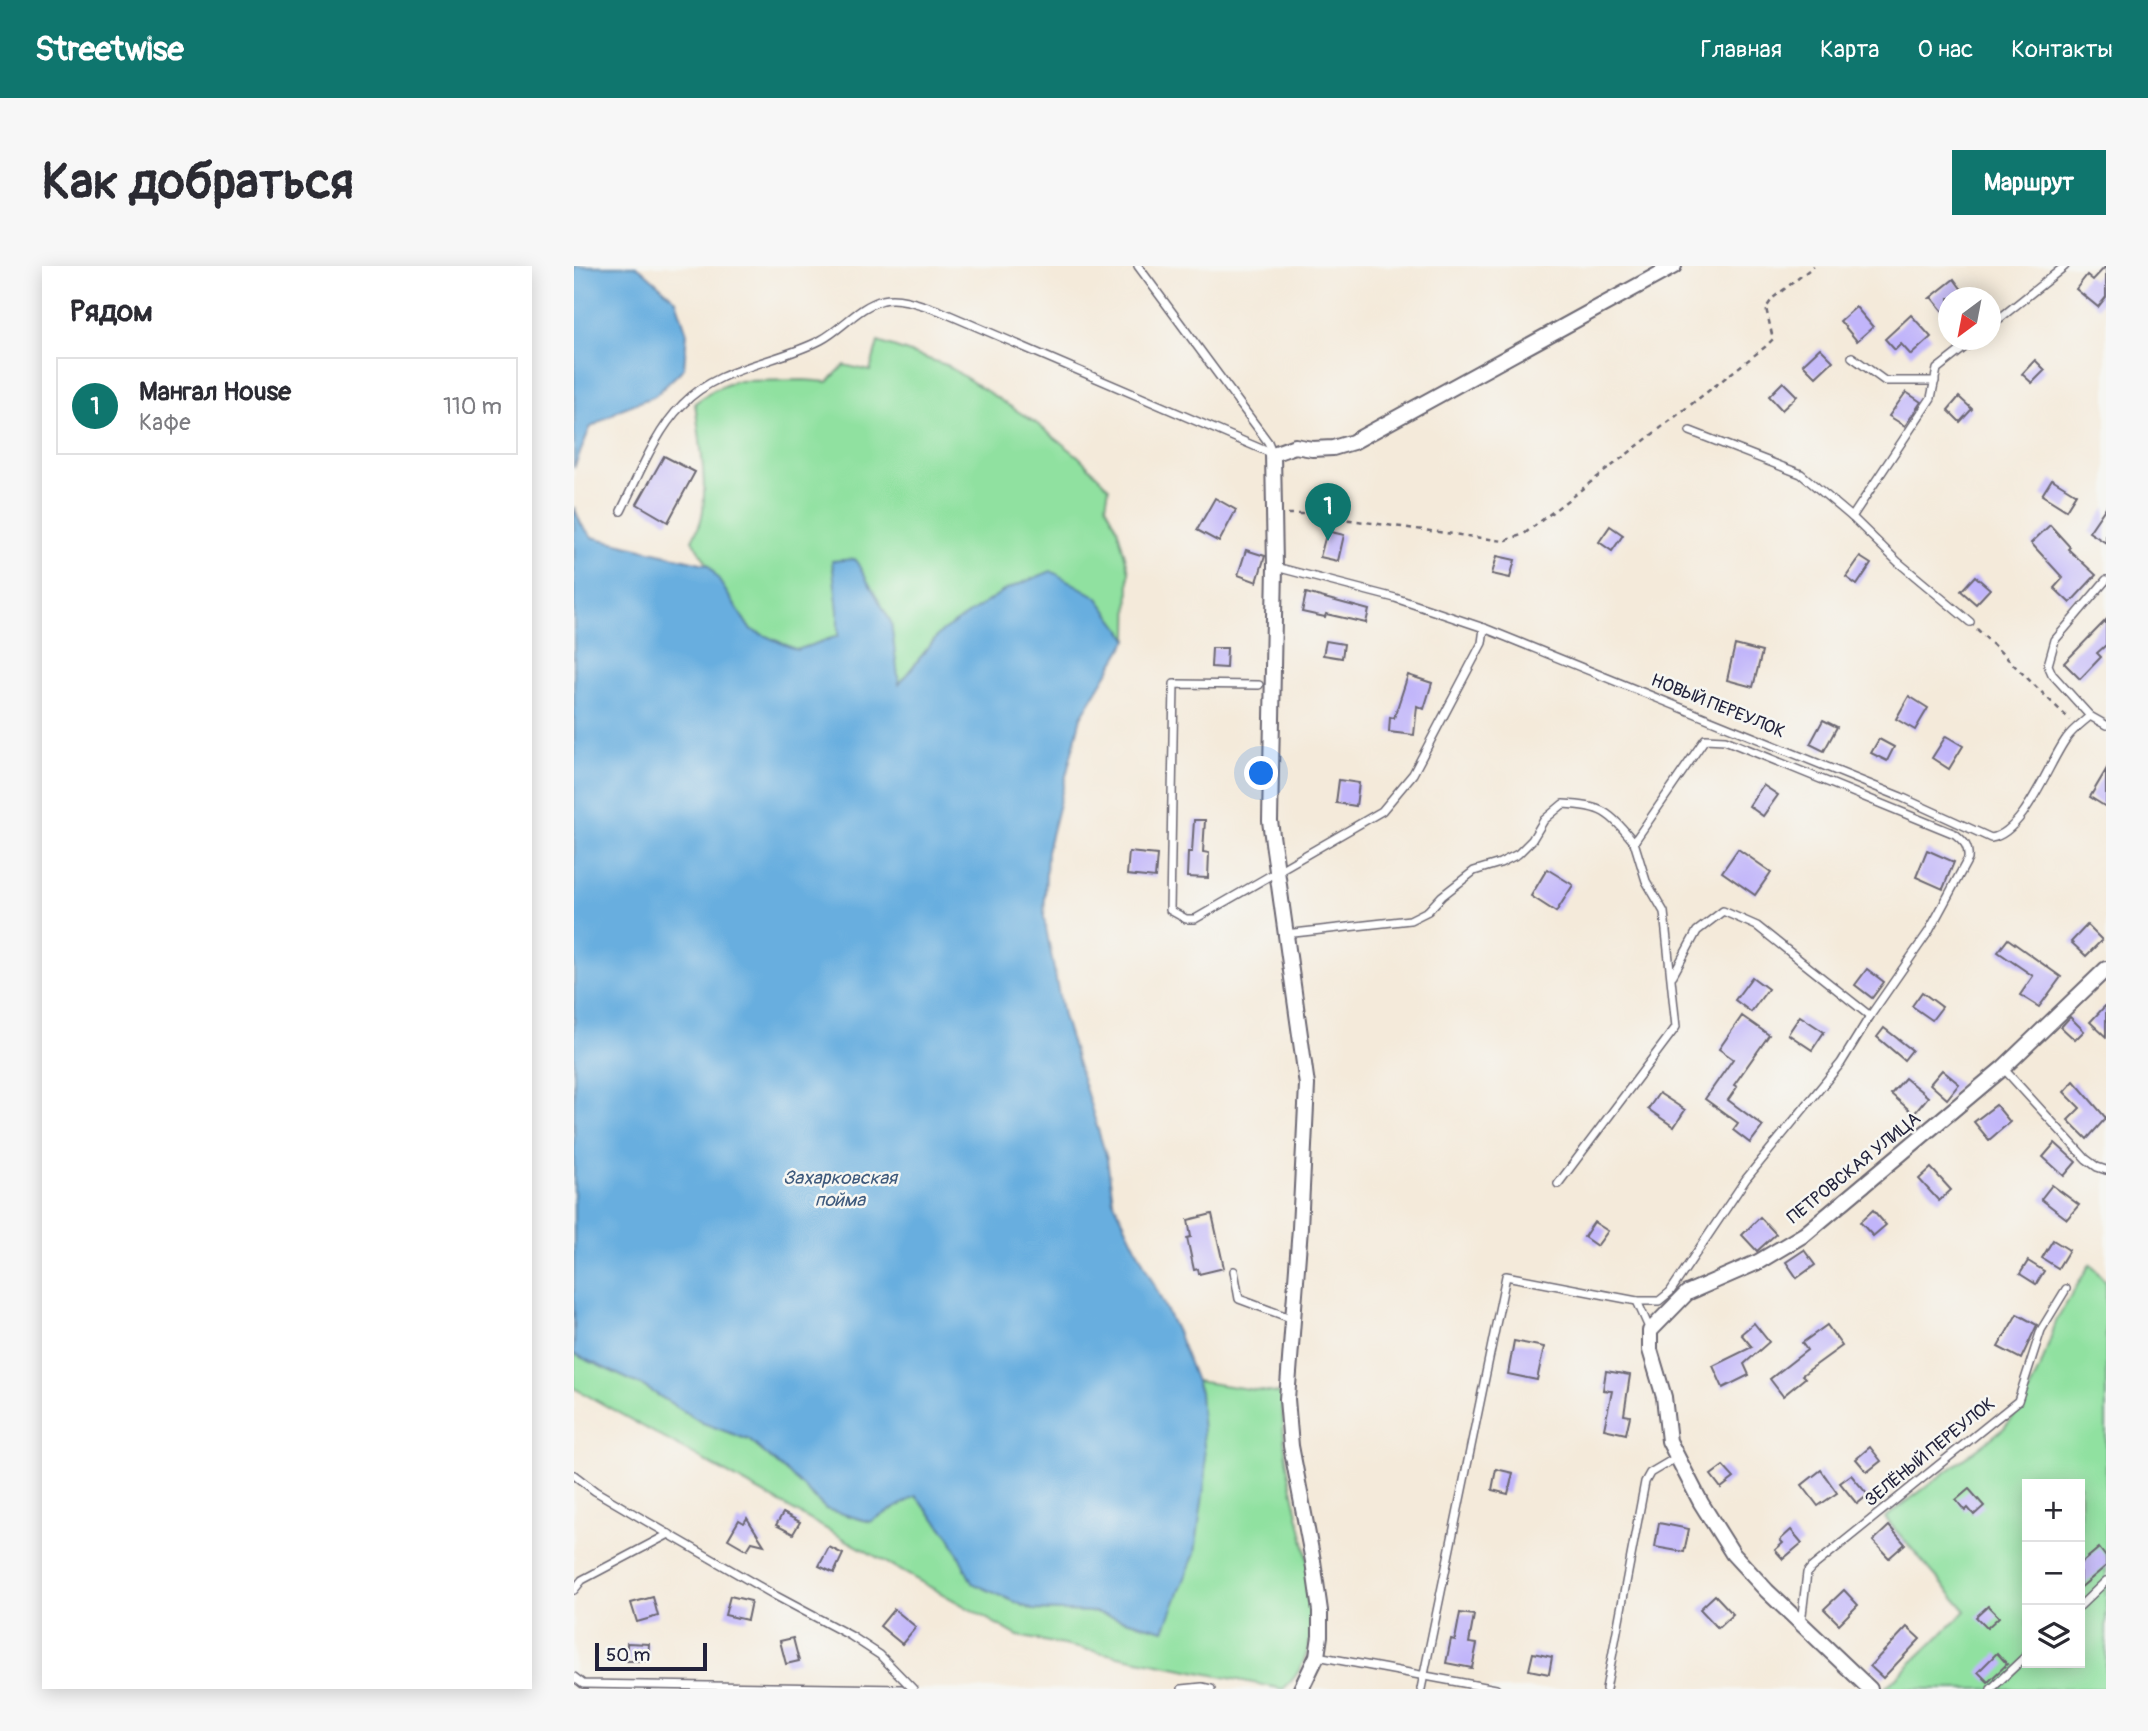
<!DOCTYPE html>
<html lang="ru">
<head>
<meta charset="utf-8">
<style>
  :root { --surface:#fff; --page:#f7f7f7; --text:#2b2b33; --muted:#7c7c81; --line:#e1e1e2; --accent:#0f766e }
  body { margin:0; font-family:Pangolin,sans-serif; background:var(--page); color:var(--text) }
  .controls { position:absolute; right:21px; bottom:21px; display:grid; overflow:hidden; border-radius:0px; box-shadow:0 4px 18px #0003 }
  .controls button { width:63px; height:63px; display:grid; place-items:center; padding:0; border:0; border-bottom:2px solid var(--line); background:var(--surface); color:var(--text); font:35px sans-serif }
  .compass { position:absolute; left:1364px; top:21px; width:63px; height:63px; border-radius:50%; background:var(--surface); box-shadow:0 4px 18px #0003; rotate:212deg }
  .scale { position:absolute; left:21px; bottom:18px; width:112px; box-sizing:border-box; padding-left:7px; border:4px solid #22223b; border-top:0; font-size:19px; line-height:24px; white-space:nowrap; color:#22223b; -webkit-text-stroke:5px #f6f6f2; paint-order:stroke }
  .you { position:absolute; left:688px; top:508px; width:24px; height:24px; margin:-18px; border:5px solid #fff; border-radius:50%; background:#1a73e8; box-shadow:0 0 0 10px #1a73e833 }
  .badge { display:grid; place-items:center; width:46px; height:46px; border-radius:50%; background:var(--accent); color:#fff; font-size:23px; font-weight:700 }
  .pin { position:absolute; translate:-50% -58px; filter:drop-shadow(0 2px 4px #0008) }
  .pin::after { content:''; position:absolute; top:37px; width:24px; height:21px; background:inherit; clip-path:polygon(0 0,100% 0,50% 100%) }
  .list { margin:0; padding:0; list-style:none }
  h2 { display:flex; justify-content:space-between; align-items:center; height:91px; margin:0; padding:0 28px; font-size:30px }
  h2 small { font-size:23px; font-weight:400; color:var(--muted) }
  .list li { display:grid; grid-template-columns:46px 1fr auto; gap:21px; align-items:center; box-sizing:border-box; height:98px; margin:0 14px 14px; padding:0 14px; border:2px solid var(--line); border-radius:0px }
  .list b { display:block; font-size:26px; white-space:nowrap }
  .list p { margin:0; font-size:23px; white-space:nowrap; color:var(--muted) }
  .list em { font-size:23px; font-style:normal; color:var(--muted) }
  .icon { flex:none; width:38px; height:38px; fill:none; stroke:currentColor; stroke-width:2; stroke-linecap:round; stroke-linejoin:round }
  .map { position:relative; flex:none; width:1532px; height:1423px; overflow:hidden; border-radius:0px }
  header { display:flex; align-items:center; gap:42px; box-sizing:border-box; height:98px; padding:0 35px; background:var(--accent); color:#fff }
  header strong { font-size:33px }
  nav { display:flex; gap:38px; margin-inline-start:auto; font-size:24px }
  .intro { display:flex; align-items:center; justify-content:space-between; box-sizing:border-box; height:168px; padding:0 42px }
  h1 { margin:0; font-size:49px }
  .button { padding:18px 32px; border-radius:0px; background:var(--accent); color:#fff; font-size:24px; font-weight:700 }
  main { display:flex; gap:42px; padding:0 42px }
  aside { flex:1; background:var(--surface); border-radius:0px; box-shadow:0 4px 18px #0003 }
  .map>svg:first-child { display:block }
</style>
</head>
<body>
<header>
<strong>Streetwise</strong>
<nav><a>Главная</a><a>Карта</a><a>О нас</a><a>Контакты</a></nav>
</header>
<div class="intro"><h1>Как добраться</h1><a class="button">Маршрут</a></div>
<main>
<aside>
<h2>Рядом<small></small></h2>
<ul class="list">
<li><span class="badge">1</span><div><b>Мангал House</b><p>Кафе</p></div><em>110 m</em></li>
</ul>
</aside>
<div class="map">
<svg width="1532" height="1423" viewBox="0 0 1532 1423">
  <rect width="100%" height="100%" fill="#f6f6f2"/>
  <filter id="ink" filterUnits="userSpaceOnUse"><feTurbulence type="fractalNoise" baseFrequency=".0143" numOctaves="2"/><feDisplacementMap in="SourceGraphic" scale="14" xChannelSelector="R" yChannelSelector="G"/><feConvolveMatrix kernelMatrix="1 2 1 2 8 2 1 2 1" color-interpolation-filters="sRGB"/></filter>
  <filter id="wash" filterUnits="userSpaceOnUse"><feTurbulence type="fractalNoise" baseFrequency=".00686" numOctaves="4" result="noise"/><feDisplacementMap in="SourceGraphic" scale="28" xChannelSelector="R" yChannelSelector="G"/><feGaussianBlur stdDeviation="1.57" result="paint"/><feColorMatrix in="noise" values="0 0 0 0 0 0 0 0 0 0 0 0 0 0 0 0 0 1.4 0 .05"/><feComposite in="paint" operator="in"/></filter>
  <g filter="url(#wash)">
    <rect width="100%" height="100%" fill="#f4eada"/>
    <!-- green -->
    <g fill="#90e1a0" stroke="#59826e" stroke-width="2" fill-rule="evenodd">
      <path d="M304,76L372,99L462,157L504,190L535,221L532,240L543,261L555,305L554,373L523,331L366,367L324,419L317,356L264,345V370L223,384L176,363L118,274C121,268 125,261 127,254C135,227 125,167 121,137L140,124L161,115L230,114L254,116L270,99L296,105Z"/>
      <path d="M1516,998L1532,1016V1423H1310L1392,1345L1311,1252L1429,1163L1449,1139L1468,1097L1483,1053ZM1453,1218H1506V1397H1453Z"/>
      <path d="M0,1088L69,1120L129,1157L175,1174L223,1215L252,1243L296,1256L342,1230L376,1271L399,1317L459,1344L521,1346L590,1364L626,1126L622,1115L708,1128C709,1151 709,1175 713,1198C723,1258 767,1377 709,1423L444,1370L0,1122Z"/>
    </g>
    <!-- water -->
    <g fill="#68aedf" stroke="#45688d" stroke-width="2">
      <polygon points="0,0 62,0 67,3 102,34 113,67 110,102 81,130 47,143 16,162 0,202"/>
      <polygon points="0,241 7,258 18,271 135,299 176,363 223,384 264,370 264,345 258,295 281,293 317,356 325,418 366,367 431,324 477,305 523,331 554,373 507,451 473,585 470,652 489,750 533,893 539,934 603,1066 626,1126 632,1207 621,1287 590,1364 521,1346 459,1344 398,1317 376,1271 342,1230 296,1256 252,1243 223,1215 175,1174 129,1157 69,1120 0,1088"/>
    </g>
    <g id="blocks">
      <!-- building -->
      <g fill="#c1b5fa">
        <polygon points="1532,0 1532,31 1524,41 1502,23 1513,9 1519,14"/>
        <polygon points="1380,13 1394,32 1375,32 1375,53 1358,32 1356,32"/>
        <polygon points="1282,41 1299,61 1283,75 1266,55"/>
        <polygon points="1337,49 1357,71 1337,89 1327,78 1321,84 1311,73"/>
        <polygon points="1246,82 1259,95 1242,111 1229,98"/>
        <polygon points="1461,94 1471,104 1458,117 1448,108"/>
        <polygon points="1209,116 1223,130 1208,144 1195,130"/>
        <polygon points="1332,126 1347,136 1331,160 1315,150"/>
        <polygon points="1385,131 1398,143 1386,156 1374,144"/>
        <polygon points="90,190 121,206 94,256 63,238"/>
        <polygon points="1478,213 1502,228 1492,244 1468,229"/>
        <polygon points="641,232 662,244 645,276 623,264"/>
        <polygon points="1532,241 1532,277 1515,266"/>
        <polygon points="1476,259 1496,281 1494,283 1522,309 1496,337 1480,322 1489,312 1457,277"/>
        <polygon points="1036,260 1049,269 1038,285 1025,276"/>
        <polygon points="753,265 770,269 764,295 746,291"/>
        <polygon points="672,284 691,290 683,316 664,309"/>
        <polygon points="923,290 941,294 936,312 918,308"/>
        <polygon points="1286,291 1297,298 1283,319 1272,311"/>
        <polygon points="1401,310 1416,323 1402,338 1387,325"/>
        <polygon points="732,327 795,344 792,357 752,348 751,351 728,346"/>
        <polygon points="1532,354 1532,379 1523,387 1527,391 1506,413 1490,397"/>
        <polygon points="752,375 770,378 768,392 749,389"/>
        <polygon points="1161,379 1188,386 1179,421 1153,414"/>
        <polygon points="638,382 653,382 652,402 637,401"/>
        <polygon points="834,409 858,417 850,443 843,440 840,469 815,466 816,451 820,452"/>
        <polygon points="1335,430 1354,442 1341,464 1322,453"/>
        <polygon points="1249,454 1263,461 1250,485 1236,478"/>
        <polygon points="1372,470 1389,480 1375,503 1358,492"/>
        <polygon points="1305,473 1320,481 1313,495 1297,487"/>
        <polygon points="1532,504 1532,541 1516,531"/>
        <polygon points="765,514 785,517 782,540 762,537"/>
        <polygon points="1189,519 1204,529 1189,550 1175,540"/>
        <polygon points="620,554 631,554 629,586 635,587 634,612 613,611 614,586 618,586"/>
        <polygon points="1164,583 1197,606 1181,629 1148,606"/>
        <polygon points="1353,584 1380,596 1369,623 1342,611"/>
        <polygon points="555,586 583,589 581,612 553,609"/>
        <polygon points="973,603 999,619 982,646 957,630"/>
        <polygon points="1513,659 1528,674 1512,690 1497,676"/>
        <polygon points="1434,673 1487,711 1465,741 1446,729 1459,710 1424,686"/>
        <polygon points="1293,703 1310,716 1298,732 1281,719"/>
        <polygon points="1178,711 1194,723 1177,746 1161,734"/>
        <polygon points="1348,726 1368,741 1358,754 1338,740"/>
        <polygon points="1532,739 1532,771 1516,756"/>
        <polygon points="1168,750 1195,769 1160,819 1163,821 1154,834 1189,860 1176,877 1159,864 1164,857 1131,833 1159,793 1145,783"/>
        <polygon points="1226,750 1250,766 1238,784 1214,768"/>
        <polygon points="1496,751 1510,765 1501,774 1487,761"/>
        <polygon points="1310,762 1338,784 1330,794 1303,771"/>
        <polygon points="1368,804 1385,818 1373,833 1356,818"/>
        <polygon points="1331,812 1354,831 1340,848 1317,828"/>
        <polygon points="1500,815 1532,852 1513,873 1494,854 1506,842 1490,826"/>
        <polygon points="1085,827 1111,844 1100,861 1074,843"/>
        <polygon points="1422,839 1436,856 1415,874 1400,856"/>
        <polygon points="1481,877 1502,896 1490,910 1469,891"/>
        <polygon points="1357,902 1377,924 1365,935 1345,913"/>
        <polygon points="1478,919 1505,939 1493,953 1467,933"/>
        <polygon points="1299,944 1312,959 1299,970 1286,956"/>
        <polygon points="638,948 650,1002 625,1008 624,1003 620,1004 613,972 617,971 614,954"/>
        <polygon points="1186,951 1202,968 1183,985 1168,969"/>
        <polygon points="1020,956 1034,965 1023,980 1010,971"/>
        <polygon points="1479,974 1495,984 1484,1002 1468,992"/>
        <polygon points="1230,984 1241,999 1223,1012 1212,996"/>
        <polygon points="1454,995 1470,1005 1462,1018 1446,1008"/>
        <polygon points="1443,1048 1463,1059 1447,1093 1424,1081"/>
        <polygon points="1180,1057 1195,1076 1170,1098 1175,1109 1149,1122 1139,1100 1178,1081 1167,1068"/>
        <polygon points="1253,1059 1268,1080 1228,1109 1231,1112 1209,1130 1196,1113 1233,1084 1228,1077"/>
        <polygon points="940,1075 970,1081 963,1114 934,1108"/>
        <polygon points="1032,1105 1056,1109 1050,1149 1056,1150 1052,1168 1030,1163 1038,1125 1029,1124"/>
        <polygon points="1296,1181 1307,1195 1293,1206 1282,1193"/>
        <polygon points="1149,1200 1160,1212 1147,1222 1137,1209"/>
        <polygon points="922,1203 939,1207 934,1228 918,1224"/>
        <polygon points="1247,1204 1263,1227 1244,1240 1228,1219"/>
        <polygon points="1277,1209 1294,1229 1283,1238 1266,1217"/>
        <polygon points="1395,1223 1410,1240 1400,1249 1394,1242 1391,1245 1382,1234"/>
        <polygon points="209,1247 226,1256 219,1268 202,1259"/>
        <polygon points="173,1252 190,1279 178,1276 173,1284 154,1273 165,1254 170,1257"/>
        <polygon points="1085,1257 1115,1263 1110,1286 1081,1281"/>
        <polygon points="1315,1260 1331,1278 1315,1292 1299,1275"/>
        <polygon points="1217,1264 1228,1277 1209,1293 1201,1284 1209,1277 1206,1274"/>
        <polygon points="255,1281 269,1288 260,1307 245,1300"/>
        <polygon points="1525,1282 1532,1291 1532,1300 1506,1322 1506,1298"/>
        <polygon points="1270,1324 1284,1339 1265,1358 1250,1343"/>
        <polygon points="1141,1329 1159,1348 1144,1362 1126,1343"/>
        <polygon points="156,1330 177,1335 173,1354 151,1349"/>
        <polygon points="79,1331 84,1350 63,1356 57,1337"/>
        <polygon points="1414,1340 1425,1351 1413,1362 1402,1351"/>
        <polygon points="320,1343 342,1361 328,1378 306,1360"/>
        <polygon points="886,1347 900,1349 895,1377 903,1378 898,1402 872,1397 877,1373 881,1374"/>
        <polygon points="1333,1361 1346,1373 1309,1412 1296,1400"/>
        <polygon points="219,1372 225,1395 212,1398 206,1375"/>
        <polygon points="53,1377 75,1378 74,1395 53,1395"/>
        <polygon points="959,1387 978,1391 975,1408 955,1404"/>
        <polygon points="1423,1387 1433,1398 1414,1416 1404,1406"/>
      </g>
    </g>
  </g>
  <g filter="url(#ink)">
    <use href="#blocks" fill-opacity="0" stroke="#6c6873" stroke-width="2"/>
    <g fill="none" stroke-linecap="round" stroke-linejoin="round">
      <!-- service casing -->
      <g stroke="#6c6873" stroke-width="10">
        <g id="service">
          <polyline points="564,0 694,176 699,188"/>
          <polyline points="1416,60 1491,0"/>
          <polyline points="1278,91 1311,115 1361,115"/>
          <polyline points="1116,165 1227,208 1278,251 1357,132 1363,103 1400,74"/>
          <path d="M47,245C64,211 81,166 108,139C145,100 201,98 247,74C268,63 285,40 309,34C327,30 350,40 366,45L699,188"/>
          <polyline points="1278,251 1324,296 1396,356"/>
          <path d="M702,301L821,332L910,362L1327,531L1417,572C1450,567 1474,498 1492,473C1498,464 1508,457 1516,450"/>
          <polyline points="1532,314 1481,374 1474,399 1478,408 1516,450 1532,459"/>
          <polyline points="685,419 600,418 596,644 612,653 621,653 808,545 839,508 908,377 910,362"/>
          <path d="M711,668L836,654L854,645L868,630L900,605L926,597L944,588L958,574L970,554L989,538C1029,540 1034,545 1060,576L1131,473L1151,474L1381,568C1391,576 1395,581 1394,593L1355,665L1296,750L1267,797L1172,913L1096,1026L1085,1035H1063L932,1010L847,1423"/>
          <polyline points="1099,709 1123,665 1149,645 1183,660 1296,750"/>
          <polyline points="1429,802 1512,893 1523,901 1532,904"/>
          <polyline points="984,918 1102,761 1090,646 1072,615 1060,576"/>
          <polyline points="660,1005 665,1033 719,1053"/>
          <polyline points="1063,1035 1076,1064"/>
          <polyline points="0,1209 21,1225 72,1255 202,1330 277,1370 306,1389 339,1423"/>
          <polyline points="0,1324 8,1314 95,1268"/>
          <polyline points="1506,1340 1532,1315"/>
          <polyline points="1227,1357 1233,1307 1237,1302 1444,1135 1467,1064 1492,1023"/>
          <polyline points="743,1390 922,1423"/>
          <polyline points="0,1411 9,1418 327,1423"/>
          <polyline points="608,1423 628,1421 637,1423"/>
          <polyline points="1032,1423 1071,1216 1076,1207 1103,1191"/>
          <polyline points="1417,1423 1453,1389"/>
        </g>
      </g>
      <!-- minor casing -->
      <g stroke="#6c6873" stroke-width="18">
        <g id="minor">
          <polyline points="727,1423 743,1390 746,1370 746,1345 739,1295 717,1180 713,1133 726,962 733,819 696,555 701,300 699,188 721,180 738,183 759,182 779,176 1100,0"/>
          <polyline points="1296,1423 1193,1325 1159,1288 1127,1237 1095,1175 1090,1131 1076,1084 1076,1065 1113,1027 1184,996 1231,968 1429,802 1532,703"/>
        </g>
      </g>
      <!-- path -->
      <g stroke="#6c6873" stroke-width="2.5" stroke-dasharray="5 5" stroke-linecap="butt">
        <polyline points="714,248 732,248 930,275 950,268 1191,81 1199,73 1192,42 1199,32 1240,0"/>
        <polyline points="1403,363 1496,454"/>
      </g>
      <!-- service -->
      <use href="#service" stroke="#fff" stroke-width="7"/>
      <!-- minor -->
      <use href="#minor" stroke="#fff" stroke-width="14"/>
    </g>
  </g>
  <g text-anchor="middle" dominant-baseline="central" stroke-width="5" stroke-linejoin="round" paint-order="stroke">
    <!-- street labels -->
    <g font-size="18" fill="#22223b" stroke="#f6f6f2">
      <text transform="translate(1144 440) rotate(22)">НОВЫЙ ПЕРЕУЛОК</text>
      <text transform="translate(1280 902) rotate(-39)">ПЕТРОВСКАЯ УЛИЦА</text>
      <text transform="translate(1356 1186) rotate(-39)">ЗЕЛЁНЫЙ ПЕРЕУЛОК</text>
    </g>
    <!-- water labels -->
    <g font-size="19" font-style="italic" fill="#3e5a7d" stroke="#f6f6f2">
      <text x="266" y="912">Захарковская<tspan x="266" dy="22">пойма</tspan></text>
    </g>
  </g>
</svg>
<div class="controls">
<button>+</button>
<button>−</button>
<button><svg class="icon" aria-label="layers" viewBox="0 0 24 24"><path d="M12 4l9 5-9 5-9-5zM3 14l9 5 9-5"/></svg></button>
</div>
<svg class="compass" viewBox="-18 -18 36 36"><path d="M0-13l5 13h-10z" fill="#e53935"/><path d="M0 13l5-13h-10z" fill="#7c7c81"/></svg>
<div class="scale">50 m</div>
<div class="you"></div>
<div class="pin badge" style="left:754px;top:275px">1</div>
</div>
</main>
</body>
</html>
